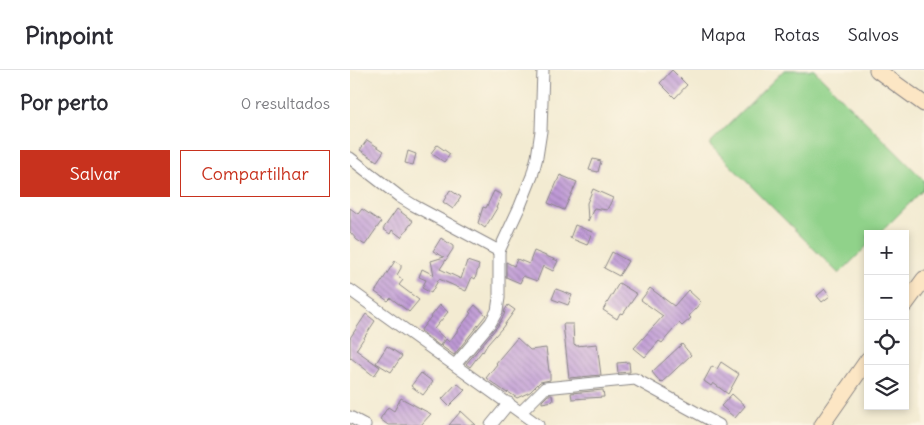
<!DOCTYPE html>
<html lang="pt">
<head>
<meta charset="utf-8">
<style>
  :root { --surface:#fff; --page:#f2f2f3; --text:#2b2b33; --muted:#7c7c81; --line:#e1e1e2; --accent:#c8321e }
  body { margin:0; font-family:Delius,sans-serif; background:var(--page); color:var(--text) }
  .controls { position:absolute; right:15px; bottom:15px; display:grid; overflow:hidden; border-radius:0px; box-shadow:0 2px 8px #0003 }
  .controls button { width:45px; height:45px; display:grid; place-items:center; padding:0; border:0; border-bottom:1px solid var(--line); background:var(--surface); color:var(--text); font:25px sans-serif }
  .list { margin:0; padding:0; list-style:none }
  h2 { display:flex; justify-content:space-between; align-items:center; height:65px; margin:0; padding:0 20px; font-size:21px }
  h2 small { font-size:16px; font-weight:400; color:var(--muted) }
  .actions { display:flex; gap:10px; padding:15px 20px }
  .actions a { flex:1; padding:11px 0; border:1px solid var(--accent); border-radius:0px; text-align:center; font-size:18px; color:var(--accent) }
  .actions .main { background:var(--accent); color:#fff }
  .icon { flex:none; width:28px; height:28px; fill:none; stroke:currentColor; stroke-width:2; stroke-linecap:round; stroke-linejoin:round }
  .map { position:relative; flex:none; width:574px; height:355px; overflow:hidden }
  header { display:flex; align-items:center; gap:30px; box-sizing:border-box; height:70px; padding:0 25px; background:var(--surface); border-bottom:1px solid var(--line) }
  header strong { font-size:24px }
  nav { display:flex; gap:28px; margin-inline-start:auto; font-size:18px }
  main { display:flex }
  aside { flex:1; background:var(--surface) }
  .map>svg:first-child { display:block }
</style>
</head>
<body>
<header>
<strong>Pinpoint</strong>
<nav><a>Mapa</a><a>Rotas</a><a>Salvos</a></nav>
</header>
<main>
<aside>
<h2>Por perto<small>0 resultados</small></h2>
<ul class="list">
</ul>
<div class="actions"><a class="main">Salvar</a><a>Compartilhar</a></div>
</aside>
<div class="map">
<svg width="574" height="355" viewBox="0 0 574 355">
  <defs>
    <pattern id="building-back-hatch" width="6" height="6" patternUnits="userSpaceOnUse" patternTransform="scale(1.25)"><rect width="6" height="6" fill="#bf9ad6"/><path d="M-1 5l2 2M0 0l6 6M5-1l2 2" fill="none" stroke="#9b7daf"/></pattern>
  </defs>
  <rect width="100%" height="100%" fill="#fcf5e5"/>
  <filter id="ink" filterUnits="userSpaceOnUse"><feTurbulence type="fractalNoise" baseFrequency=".02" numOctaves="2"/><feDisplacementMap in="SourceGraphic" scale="10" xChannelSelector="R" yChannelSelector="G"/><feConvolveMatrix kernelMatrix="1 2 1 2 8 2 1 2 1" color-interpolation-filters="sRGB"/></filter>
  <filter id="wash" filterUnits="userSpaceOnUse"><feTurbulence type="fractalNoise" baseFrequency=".0096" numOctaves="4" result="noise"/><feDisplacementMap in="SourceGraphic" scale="20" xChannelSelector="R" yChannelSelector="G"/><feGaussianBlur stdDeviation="1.12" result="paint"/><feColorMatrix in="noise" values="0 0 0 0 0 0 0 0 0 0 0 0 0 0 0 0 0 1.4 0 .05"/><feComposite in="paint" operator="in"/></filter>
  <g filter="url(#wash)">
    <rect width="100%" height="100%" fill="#f3ebd2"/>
    <!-- park -->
    <polygon fill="#90d28a" stroke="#597a62" points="434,0 464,0 574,110 574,119 529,164 518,164 518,175 489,204 359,74"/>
    <g id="blocks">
      <!-- building -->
      <g fill="url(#building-back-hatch)">
        <polygon points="322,0 337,15 325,28 310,13"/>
        <polygon points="17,70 34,81 27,91 10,80"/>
        <polygon points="87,75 100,84 94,92 81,83"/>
        <polygon points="58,81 66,84 63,95 55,93"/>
        <polygon points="243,89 251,91 248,102 239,100"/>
        <polygon points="210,105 227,112 214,140 198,133"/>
        <polygon points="243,119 263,128 257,140 244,138 238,151 237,133"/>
        <polygon points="100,120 111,127 103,139 93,132"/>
        <polygon points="144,121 152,125 146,138 147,138 135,158 128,153 133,137 136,138"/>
        <polygon points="0,138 8,144 12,139 31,152 15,175 7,170 0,162"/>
        <polygon points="47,139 63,151 51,167 42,160 40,164 33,159"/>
        <polygon points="225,155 242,162 237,175 220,168"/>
        <polygon points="91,168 103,176 103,179 90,199 111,209 117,191 129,195 125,209 122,207 116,221 89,209 81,223 72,218 76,210 69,207 72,199 84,205 81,191 94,187 83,181"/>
        <polygon points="184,181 208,191 203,201 193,196 187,211 173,206 170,213 156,207 156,192 164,196 167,189 179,194"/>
        <polygon points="262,182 278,191 269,206 254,198"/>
        <polygon points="45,191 51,195 51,198 47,205 53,210 49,215 69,230 59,242 41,228 38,231 25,222"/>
        <polygon points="269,213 287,224 273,244 270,243 267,249 253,240"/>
        <polygon points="300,218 324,236 338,220 351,232 339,246 341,248 332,256 329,253 312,273 309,271 295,287 284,278 313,246 291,230"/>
        <polygon points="206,219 222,225 218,235 202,229"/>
        <polygon points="475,219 480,226 472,232 467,226"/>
        <polygon points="90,235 98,242 84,259 94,268 90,276 70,261"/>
        <polygon points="125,235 136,245 104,285 91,276 96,269 99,272 121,243 119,242"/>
        <polygon points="158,235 165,240 152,258 137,275 133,282 132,281 120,297 116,294 147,257 154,245 155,240"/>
        <polygon points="16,244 25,251 6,280 30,297 24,306 1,288 0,289 0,268"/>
        <polygon points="213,254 223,254 224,275 225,274 226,276 247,274 251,305 219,308"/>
        <polygon points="167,268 180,280 196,278 199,301 200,301 200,310 190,312 180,322 167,328 158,322 157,323 136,308 147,294 146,293 150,288"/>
        <polygon points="332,274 341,285 311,313 302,302"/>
        <polygon points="37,276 52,286 41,302 26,293"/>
        <polygon points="279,292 280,302 268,303 267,293"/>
        <polygon points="371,292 389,304 378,324 363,313 361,316 354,311 362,296 367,299"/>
        <polygon points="71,303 83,312 73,325 61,316"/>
        <polygon points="107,313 115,320 99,336 92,329"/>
        <polygon points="253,320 254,327 222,329 221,323"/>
        <polygon points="382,324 395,336 385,348 371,336"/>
        <polygon points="198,325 202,325 203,331 192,333 192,331"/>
        <polygon points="51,328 81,344 71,355 38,355 30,349 38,337 44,341"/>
        <polygon points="111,341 126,355 99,355"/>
      </g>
    </g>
  </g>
  <g filter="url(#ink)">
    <use href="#blocks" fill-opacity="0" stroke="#8a8686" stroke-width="1"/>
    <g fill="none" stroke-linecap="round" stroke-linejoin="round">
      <!-- street casing -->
      <g stroke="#8a8686" stroke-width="13">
        <g id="street">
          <polyline points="0,88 50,127 63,135 149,181"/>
          <polyline points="0,220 188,355"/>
          <polyline points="105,295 141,252 147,241 149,228 149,181 170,136 182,106 187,87 191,61 193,0"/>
          <polyline points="171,342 195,318 285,309 369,355"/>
          <polyline points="0,347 15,355"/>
          <polyline points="141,355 159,333"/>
        </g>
      </g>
      <!-- secondary casing -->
      <g stroke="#8a8686" stroke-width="17">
        <g id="secondary">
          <polyline points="527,0 574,34"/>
          <polyline points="555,235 574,209"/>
          <polyline points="472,355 518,289"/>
        </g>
      </g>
      <!-- street -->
      <use href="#street" stroke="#fff" stroke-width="11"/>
      <!-- secondary -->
      <use href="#secondary" stroke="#fce6c4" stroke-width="15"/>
    </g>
  </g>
</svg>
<div class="controls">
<button>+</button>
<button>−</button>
<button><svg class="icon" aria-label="locate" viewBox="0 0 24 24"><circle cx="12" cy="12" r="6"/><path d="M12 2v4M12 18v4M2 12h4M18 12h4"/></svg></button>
<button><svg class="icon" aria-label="layers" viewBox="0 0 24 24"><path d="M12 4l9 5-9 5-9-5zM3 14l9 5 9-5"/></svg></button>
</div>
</div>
</main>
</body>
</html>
